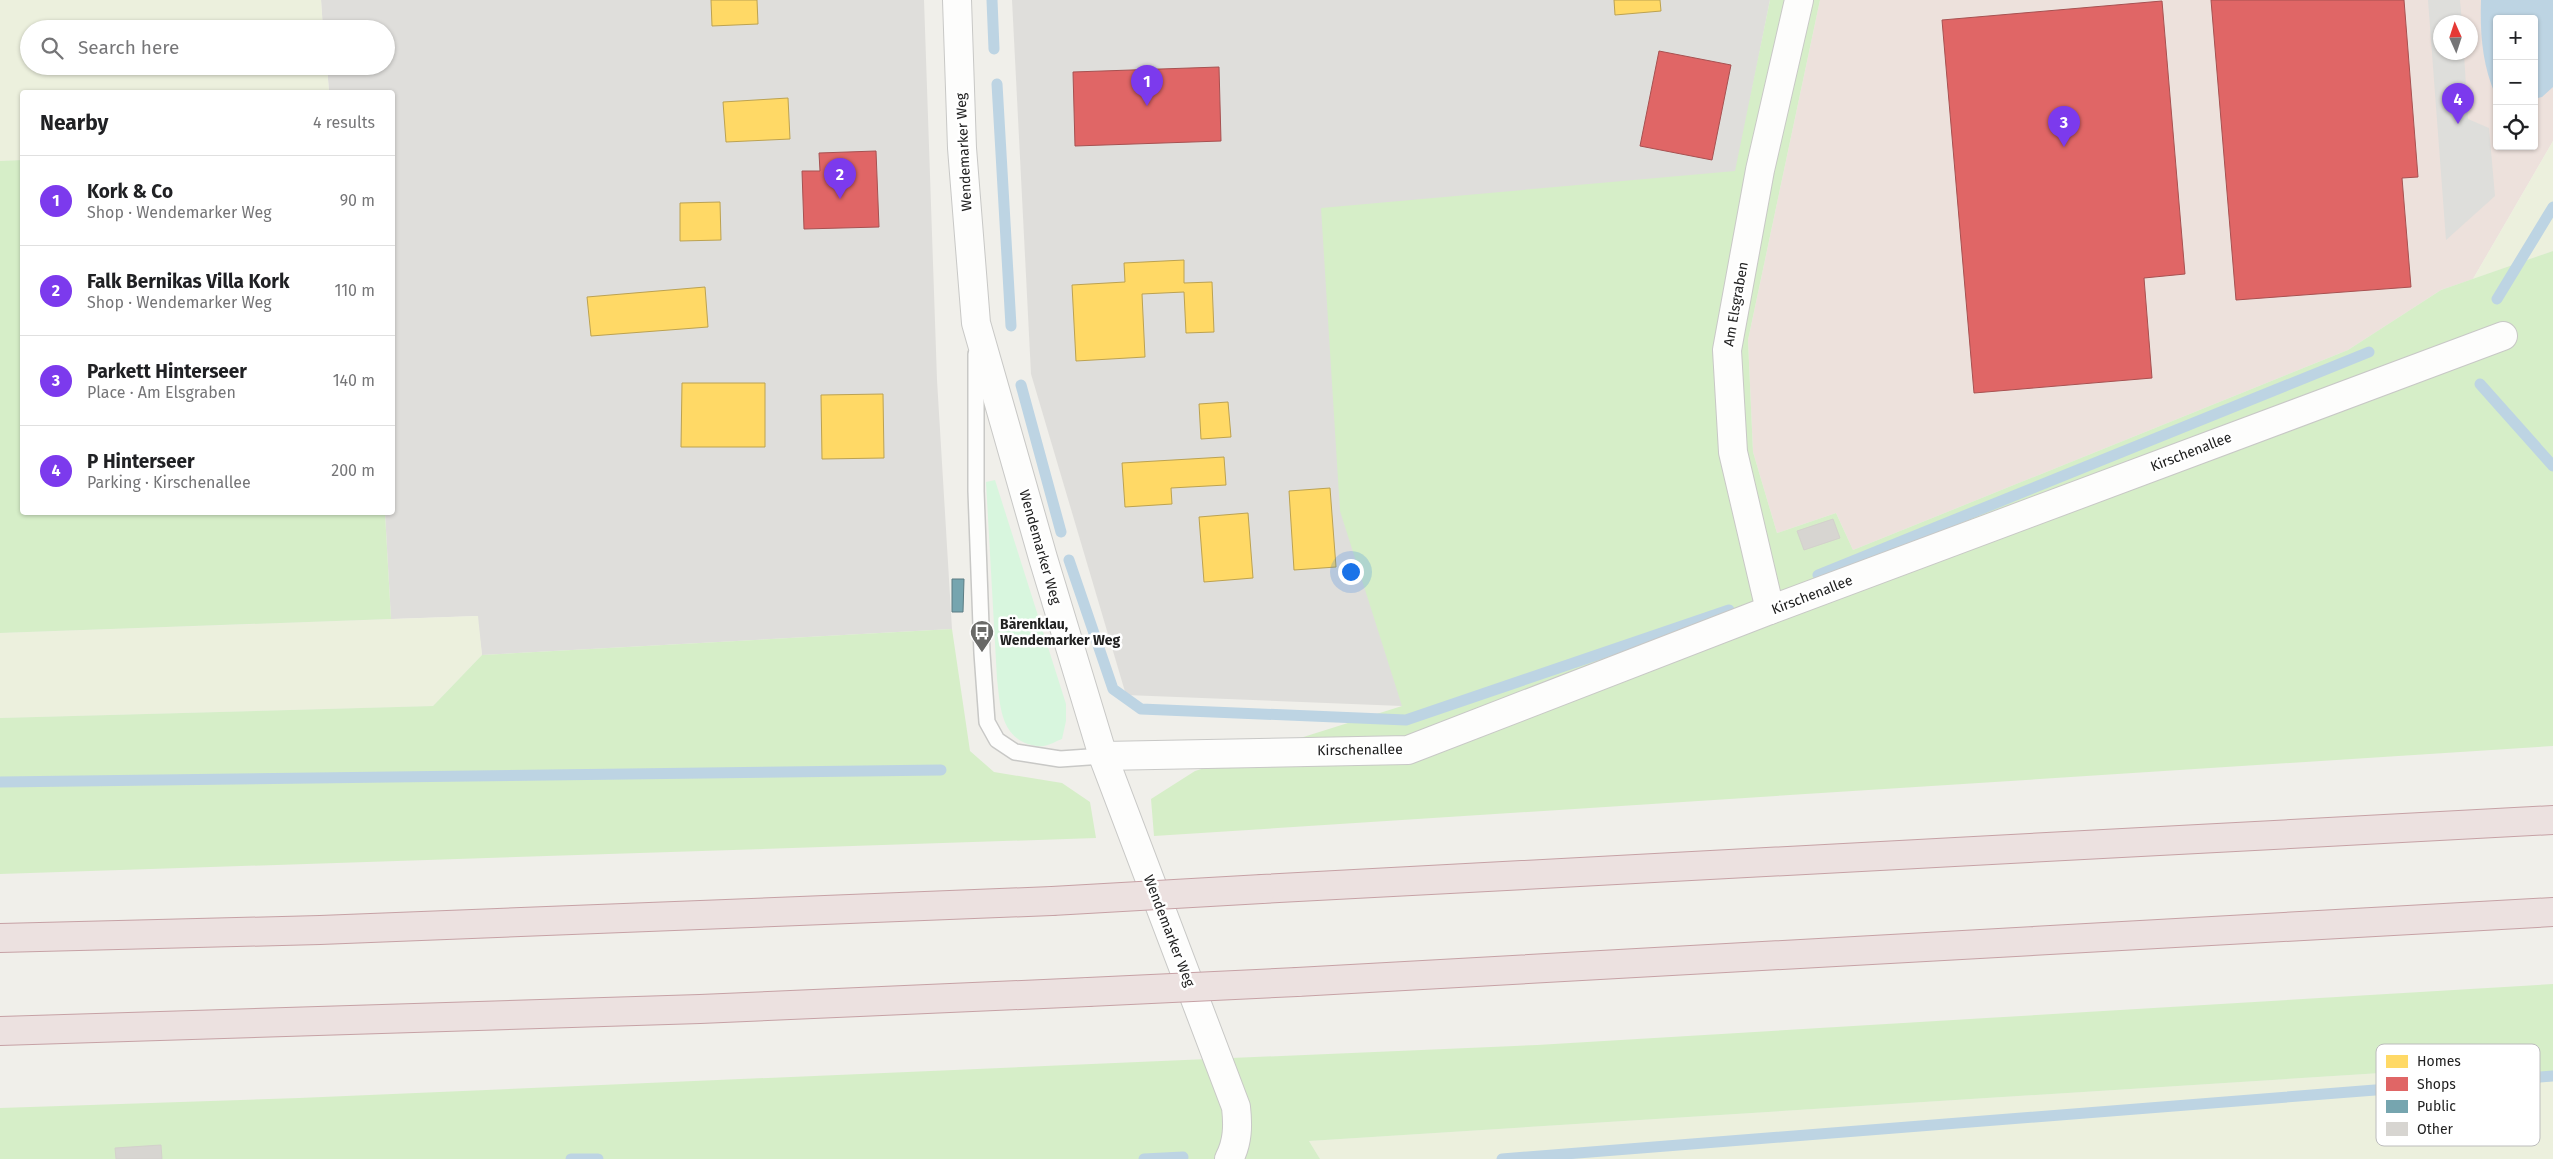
<!DOCTYPE html>
<html lang="en">
<head>
<meta charset="utf-8">
<style>
  :root { --surface:#fff; --page:#f2f2f2; --text:#202124; --muted:#757577; --line:#e0e0e0; --accent:#7c3aed }
  body { margin:0; font-family:"Fira Sans",sans-serif; background:var(--page); color:var(--text) }
  .controls { position:absolute; right:15px; top:15px; display:grid; overflow:hidden; border-radius:5px; box-shadow:0 1px 4px #0004 }
  .controls button { width:45px; height:45px; display:grid; place-items:center; padding:0; border:0; border-bottom:1px solid var(--line); background:var(--surface); color:var(--text); font:25px sans-serif }
  .compass { position:absolute; left:2433px; top:15px; width:45px; height:45px; border-radius:50%; background:var(--surface); box-shadow:0 1px 4px #0004; rotate:357deg }
  .you { position:absolute; left:1350px; top:571px; width:18px; height:18px; margin:-12px; border:4px solid #fff; border-radius:50%; background:#1a73e8; box-shadow:0 0 0 8px #1a73e833 }
  .badge { display:grid; place-items:center; width:32px; height:32px; border-radius:50%; background:var(--accent); color:#fff; font-size:16px; font-weight:700 }
  .pin { position:absolute; translate:-50% -41px; filter:drop-shadow(0 1px 2px #0008) }
  .pin::after { content:''; position:absolute; top:26px; width:18px; height:15px; background:inherit; clip-path:polygon(0 0,100% 0,50% 100%) }
  .list { margin:0; padding:0; list-style:none }
  h2 { display:flex; justify-content:space-between; align-items:center; height:65px; margin:0; padding:0 20px; font-size:21px }
  h2 small { font-size:16px; font-weight:400; color:var(--muted) }
  .list li { display:grid; grid-template-columns:32px 1fr auto; gap:15px; align-items:center; box-sizing:border-box; height:90px; padding:0 20px; border-top:1px solid var(--line) }
  .list b { display:block; font-size:19px; white-space:nowrap }
  .list p { margin:0; font-size:16px; white-space:nowrap; color:var(--muted) }
  .list em { font-size:16px; font-style:normal; color:var(--muted) }
  .icon { flex:none; width:28px; height:28px; fill:none; stroke:currentColor; stroke-width:2; stroke-linecap:round; stroke-linejoin:round }
  .map { position:relative; flex:none; width:2553px; height:1159px; overflow:hidden }
  .search { position:absolute; background:var(--surface); box-shadow:0 1px 4px #0004; left:20px; top:20px; width:375px; height:55px; display:flex; align-items:center; gap:12px; box-sizing:border-box; padding:0 18px; border-radius:28px; color:var(--muted); font-size:19px }
  .panel { position:absolute; background:var(--surface); box-shadow:0 1px 4px #0004; left:20px; top:90px; width:375px; height:425px; border-radius:5px }
  .map>svg:first-child { display:block }
</style>
</head>
<body>
<div class="map">
<svg width="2553" height="1159" viewBox="0 0 2553 1159">
  <rect width="100%" height="100%" fill="#f0efea"/>
  <!-- residential -->
  <g fill="#dfdedb">
    <polygon points="321,0 924,0 937,380 952,629 482,655 477,616 391,619 385,513 392,512 392,92 329,92 327,66 386,66 386,29 323,29"/>
    <polygon points="1012,0 1770,0 1736,171 1402,706 1126,695 1031,374"/>
  </g>
  <!-- commercial -->
  <path fill="#ede1dc" fill-rule="evenodd" d="M1820,0H2553V141L2473,279L2441,290L2348,350L1853,550L1836,513L1777,533L1753,452L1748,340ZM2497,19H2534V146H2497ZM2440,22H2470V52H2440Z"/>
  <!-- farmland -->
  <g fill="#ecf0dd">
    <polygon points="0,0 321,0 323,29 29,29 29,66 327,66 329,92 22,92 22,160 0,161"/>
    <polygon points="2553,141 2553,251 2473,279"/>
    <polygon points="478,616 482,655 433,706 0,718 0,633"/>
    <polygon points="2460,1068 2553,1073 2553,1159 1320,1159 1309,1141"/>
  </g>
  <!-- grass -->
  <g fill="#d6eec8">
    <polygon points="1770,0 1820,0 1748,340 1753,452 1777,533 1836,513 1853,550 2348,350 2441,290 2553,251 2553,746 1154,836 1151,799 1195,771 1402,706 1340,511 1321,208 1735,171"/>
    <polygon points="22,160 22,512 385,513 391,619 0,633 0,161"/>
    <polygon points="952,629 970,751 994,772 1062,783 1090,802 1096,838 0,874 0,718 433,706 482,655"/>
    <polygon points="2553,984 2553,1073 2460,1068 1309,1141 1320,1159 0,1159 0,1108 299,1098 1537,1045"/>
  </g>
  <!-- park -->
  <path fill="#d8f6de" d="M995,480L1066,704V721L1062,739C1056,741 1050,745 1044,746C1039,747 1030,745 1025,743C1000,732 1000,703 997,679L986,482Z"/>
  <!-- parking -->
  <polygon fill="#dededb" points="2428,0 2460,0 2462,22 2440,22 2440,52 2464,53 2468,119 2489,128 2495,196 2446,240"/>
  <!-- water -->
  <path fill="#bdd4e3" d="M2481,0H2553V87L2542,97L2534,99V19H2497L2495,94C2482,63 2480,33 2481,0Z"/>
  <!-- homes -->
  <g fill="#ffd966" stroke="#bca251">
    <polygon points="711,0 757,0 758,24 712,26"/>
    <polygon points="1614,0 1660,0 1661,11 1615,15"/>
    <polygon points="788,98 790,139 726,142 723,102"/>
    <polygon points="720,202 721,240 680,241 680,203"/>
    <polygon points="1184,260 1184,283 1212,282 1214,332 1186,333 1184,292 1142,294 1145,357 1076,361 1072,285 1125,282 1124,263"/>
    <polygon points="705,287 708,327 591,336 587,297"/>
    <polygon points="682,383 765,383 765,447 681,447"/>
    <polygon points="883,394 884,458 822,459 821,395"/>
    <polygon points="1228,402 1231,437 1201,439 1199,404"/>
    <polygon points="1224,457 1226,485 1171,488 1172,504 1125,507 1122,463"/>
    <polygon points="1330,488 1336,567 1294,570 1289,491"/>
    <polygon points="1248,513 1253,578 1204,582 1199,517"/>
  </g>
  <!-- shops -->
  <g fill="#e06666" stroke="#a75151">
    <polygon points="2211,0 2404,0 2418,177 2402,178 2411,287 2236,300"/>
    <polygon points="2162,1 2185,274 2144,278 2152,378 1974,393 1942,20"/>
    <polygon points="1659,51 1731,65 1712,160 1640,146"/>
    <polygon points="1219,67 1221,141 1075,146 1073,72"/>
    <polygon points="876,151 879,227 804,229 802,171 820,171 819,153"/>
  </g>
  <!-- public -->
  <polygon fill="#76a5af" stroke="#5c7d84" points="952,579 964,579 963,612 952,612"/>
  <g fill="none" stroke-linecap="round" stroke-linejoin="round">
    <!-- stream -->
    <g stroke="#bdd4e3" stroke-width="11">
      <polyline points="992,0 994,49"/>
      <polyline points="997,84 1011,326"/>
      <polyline points="2497,299 2553,207"/>
      <polyline points="2480,384 2553,466"/>
      <polyline points="1021,385 1061,532"/>
      <polyline points="1069,560 1113,689 1141,709 1406,720 1729,610"/>
      <polyline points="1818,575 2369,352"/>
      <polyline points="0,782 941,770"/>
      <polyline points="571,1159 598,1159"/>
      <polyline points="1144,1159 1183,1157"/>
      <polyline points="1502,1159 2553,1076"/>
    </g>
  </g>
  <!-- building -->
  <g fill="#d7d5d1" stroke="#d3d1cb">
    <polygon points="1833,519 1840,538 1804,550 1797,531"/>
    <polygon points="161,1145 162,1159 116,1159 115,1148"/>
  </g>
  <g fill="none" stroke-linecap="round" stroke-linejoin="round">
    <!-- service casing -->
    <g stroke="#c8c8c6" stroke-width="18">
      <polyline id="service" points="976,354 976,491 982,653 987,722 997,740 1015,752 1060,759 1103,756"/>
    </g>
    <!-- minor casing -->
    <g stroke="#c8c8c6" stroke-width="30">
      <g id="minor">
        <polyline points="1770,610 1733,452 1727,350 1760,170 1799,0"/>
        <polyline points="1103,756 1408,750 1770,610 2503,336"/>
      </g>
    </g>
    <!-- tertiary casing -->
    <g stroke="#c8c8c6" stroke-width="30">
      <path id="tertiary" d="M957,0L962,148L976,323L1043,558L1103,756L1236,1107C1238,1125 1238,1142 1229,1159"/>
    </g>
    <!-- motorway casing -->
    <g stroke="#c6a1a5" stroke-width="30">
      <g id="motorway">
        <polyline points="1262,889 2553,820"/>
        <polyline points="0,938 320,930 1052,901"/>
        <polyline points="1297,982 2553,912"/>
        <polyline points="0,1031 700,1009 1088,992"/>
      </g>
    </g>
    <!-- service -->
    <use href="#service" stroke="#fdfdfc" stroke-width="15"/>
    <!-- minor -->
    <use href="#minor" stroke="#fdfdfc" stroke-width="28"/>
    <!-- tertiary -->
    <use href="#tertiary" stroke="#fdfdfc" stroke-width="28"/>
    <!-- motorway -->
    <use href="#motorway" stroke="#ece1e0" stroke-width="28"/>
    <!-- motorway-bridge casing -->
    <g stroke="#c6a1a5" stroke-width="30" stroke-linecap="butt">
      <g id="motorway-bridge">
        <polyline points="1052,901 1262,889"/>
        <polyline points="1088,992 1297,982"/>
      </g>
    </g>
    <!-- motorway-bridge -->
    <use href="#motorway-bridge" stroke="#ece1e0" stroke-width="28"/>
  </g>
  <!-- icons -->
  <defs>
    <g id="bus-pin" transform="scale(1.25)"><path d="M0 17L-7.5 6A9.5 9.5 0 1 1 7.5 6Z" fill="#696967" stroke="#fff"/><path d="M-5-6H5V4H4V6H2V4H-2V6H-4V4H-5ZM-3.5-4V0h7V-4ZM-3.5 1.2v1.5H-2V1.2ZM2 1.2v1.5H3.5V1.2Z" fill="#fff"/></g>
  </defs>
  <g fill-rule="evenodd">
    <use href="#bus-pin" x="982" y="632"/>
  </g>
  <g text-anchor="middle" dominant-baseline="central" stroke-width="5" stroke-linejoin="round" paint-order="stroke">
    <!-- street labels -->
    <g font-size="14" fill="#212121" stroke="#fff">
      <text transform="translate(964 152) rotate(-93)">Wendemarker Weg</text>
      <text transform="translate(1736 304) rotate(-80)">Am Elsgraben</text>
      <text transform="translate(2191 452) rotate(-21)">Kirschenallee</text>
      <text transform="translate(1040 547) rotate(74)">Wendemarker Weg</text>
      <text transform="translate(1812 595) rotate(-21)">Kirschenallee</text>
      <text transform="translate(1360 750) rotate(-1)">Kirschenallee</text>
      <text transform="translate(1169 931) rotate(69)">Wendemarker Weg</text>
    </g>
    <!-- poi labels -->
    <g font-size="14" font-weight="bold" fill="#212121" stroke="#fff" text-anchor="start">
      <text x="1000" y="624">Bärenklau,<tspan x="1000" dy="16">Wendemarker Weg</tspan></text>
    </g>
  </g>
  <!-- legend -->
  <rect x="2376" y="1044" width="164" height="102" rx="8" fill="#fff" stroke="#bcbcbc" stroke-width="1"/>
  <rect x="2386" y="1055" width="22" height="13" fill="#ffd966"/>
  <rect x="2386" y="1077" width="22" height="14" fill="#e06666"/>
  <rect x="2386" y="1100" width="22" height="13" fill="#76a5af"/>
  <rect x="2386" y="1122" width="22" height="14" fill="#d7d5d1"/>
  <g font-size="14" fill="#212121">
    <text x="2417" y="1066">Homes</text>
    <text x="2417" y="1089">Shops</text>
    <text x="2417" y="1111">Public</text>
    <text x="2417" y="1134">Other</text>
  </g>
</svg>
<div class="controls">
<button>+</button>
<button>−</button>
<button><svg class="icon" aria-label="locate" viewBox="0 0 24 24"><circle cx="12" cy="12" r="6"/><path d="M12 2v4M12 18v4M2 12h4M18 12h4"/></svg></button>
</div>
<svg class="compass" viewBox="-18 -18 36 36"><path d="M0-13l5 13h-10z" fill="#e53935"/><path d="M0 13l5-13h-10z" fill="#757577"/></svg>
<div class="you"></div>
<div class="pin badge" style="left:1147px;top:106px">1</div>
<div class="pin badge" style="left:840px;top:199px">2</div>
<div class="pin badge" style="left:2064px;top:147px">3</div>
<div class="pin badge" style="left:2458px;top:124px">4</div>
<div class="search"><svg class="icon" aria-label="search" viewBox="0 0 24 24"><circle cx="10" cy="10" r="6"/><path d="M15 15l6 6"/></svg>Search here</div>
<section class="panel">
<h2>Nearby<small>4 results</small></h2>
<ul class="list">
<li><span class="badge">1</span><div><b>Kork &amp; Co</b><p>Shop · Wendemarker Weg</p></div><em>90 m</em></li>
<li><span class="badge">2</span><div><b>Falk Bernikas Villa Kork</b><p>Shop · Wendemarker Weg</p></div><em>110 m</em></li>
<li><span class="badge">3</span><div><b>Parkett Hinterseer</b><p>Place · Am Elsgraben</p></div><em>140 m</em></li>
<li><span class="badge">4</span><div><b>P Hinterseer</b><p>Parking · Kirschenallee</p></div><em>200 m</em></li>
</ul>
</section>
</div>
</body>
</html>
